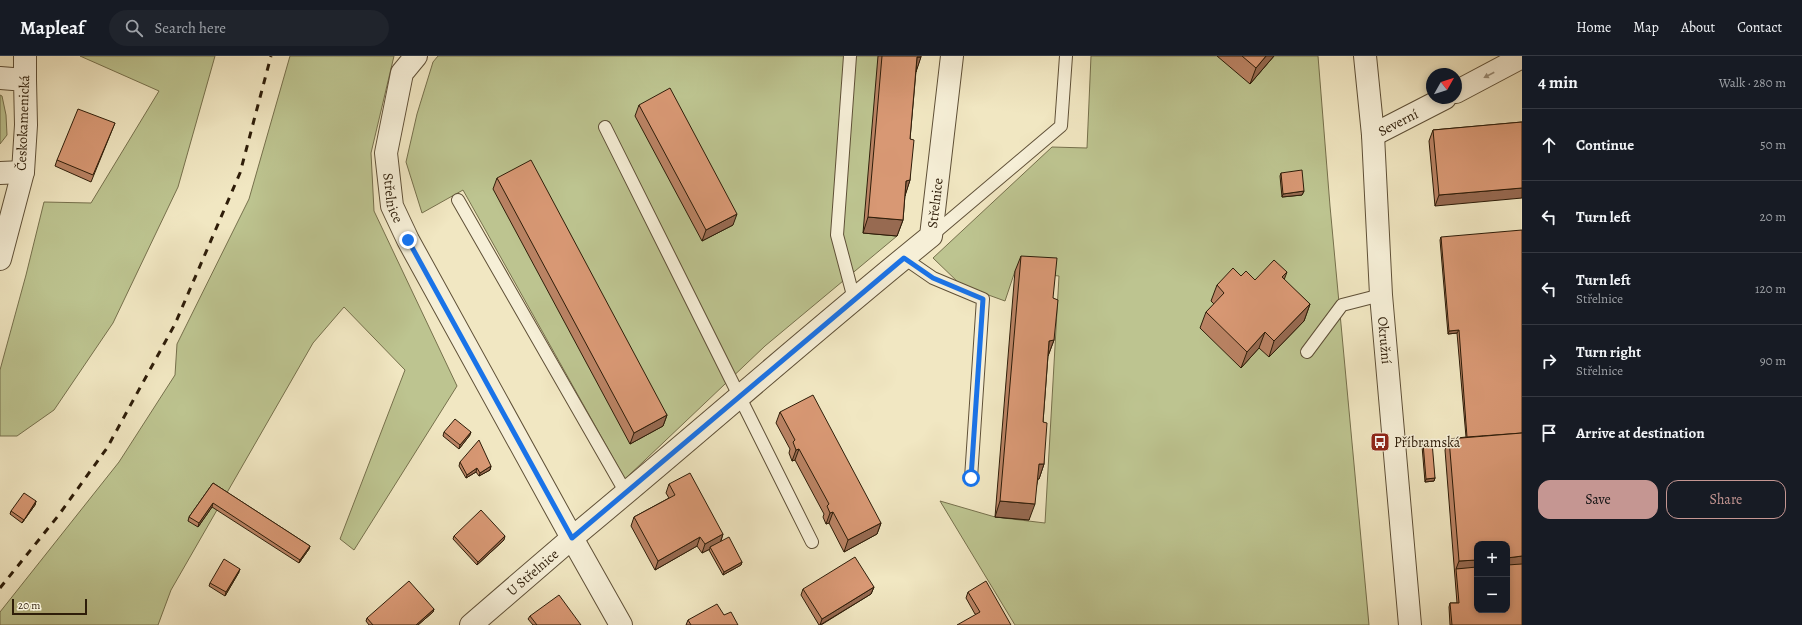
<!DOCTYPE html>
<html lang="en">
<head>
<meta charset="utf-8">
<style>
  :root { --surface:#171b24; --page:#20242c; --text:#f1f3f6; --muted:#9ea1a6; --line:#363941; --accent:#c59692 }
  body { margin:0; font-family:Alegreya,serif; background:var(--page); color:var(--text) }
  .controls { position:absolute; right:12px; bottom:12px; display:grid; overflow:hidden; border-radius:8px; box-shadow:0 2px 6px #0003 }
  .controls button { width:36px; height:36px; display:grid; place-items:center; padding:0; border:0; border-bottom:1px solid var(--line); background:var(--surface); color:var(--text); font:20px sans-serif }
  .compass { position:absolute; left:1426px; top:12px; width:36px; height:36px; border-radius:50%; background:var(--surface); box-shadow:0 2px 6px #0003; rotate:51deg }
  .scale { position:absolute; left:12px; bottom:10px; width:75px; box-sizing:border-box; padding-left:4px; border:2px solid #2e1d09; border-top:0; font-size:11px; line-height:14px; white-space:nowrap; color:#2e1d09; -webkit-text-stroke:3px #f6efd7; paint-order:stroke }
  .stop { position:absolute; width:12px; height:12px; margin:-9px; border:3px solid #1a73e8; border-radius:50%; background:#fff }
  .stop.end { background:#1a73e8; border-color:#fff; box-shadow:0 1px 4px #0008 }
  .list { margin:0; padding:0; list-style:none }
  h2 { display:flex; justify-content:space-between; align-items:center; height:52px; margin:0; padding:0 16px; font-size:17px }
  h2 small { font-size:13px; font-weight:400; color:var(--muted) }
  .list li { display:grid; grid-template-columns:26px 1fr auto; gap:12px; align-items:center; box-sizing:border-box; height:72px; padding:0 16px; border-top:1px solid var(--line) }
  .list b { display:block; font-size:15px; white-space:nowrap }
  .list p { margin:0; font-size:13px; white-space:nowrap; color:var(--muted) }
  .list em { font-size:13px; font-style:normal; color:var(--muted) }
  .actions { display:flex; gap:8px; padding:12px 16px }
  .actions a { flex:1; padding:9px 0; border:1px solid var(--accent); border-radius:12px; text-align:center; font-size:14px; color:var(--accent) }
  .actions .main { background:var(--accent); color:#111 }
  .icon { flex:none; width:22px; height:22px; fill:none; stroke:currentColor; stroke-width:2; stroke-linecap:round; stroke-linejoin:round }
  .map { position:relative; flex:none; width:1522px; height:569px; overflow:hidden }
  header { display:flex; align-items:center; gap:24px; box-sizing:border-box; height:56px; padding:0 20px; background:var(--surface); border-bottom:1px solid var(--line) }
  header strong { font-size:19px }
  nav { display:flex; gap:22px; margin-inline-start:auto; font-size:14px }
  .search { width:280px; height:36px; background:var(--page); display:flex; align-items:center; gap:10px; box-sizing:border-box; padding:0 14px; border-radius:22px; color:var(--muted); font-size:15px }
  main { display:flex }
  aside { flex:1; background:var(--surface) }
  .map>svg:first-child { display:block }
</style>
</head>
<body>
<header>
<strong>Mapleaf</strong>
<div class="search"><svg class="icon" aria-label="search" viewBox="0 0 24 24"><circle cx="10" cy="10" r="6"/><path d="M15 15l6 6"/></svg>Search here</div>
<nav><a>Home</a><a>Map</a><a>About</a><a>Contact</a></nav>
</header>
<main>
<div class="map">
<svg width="1522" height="569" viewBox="0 0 1522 569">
  <rect width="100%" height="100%" fill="#f1e7c2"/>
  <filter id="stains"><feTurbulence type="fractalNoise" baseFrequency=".005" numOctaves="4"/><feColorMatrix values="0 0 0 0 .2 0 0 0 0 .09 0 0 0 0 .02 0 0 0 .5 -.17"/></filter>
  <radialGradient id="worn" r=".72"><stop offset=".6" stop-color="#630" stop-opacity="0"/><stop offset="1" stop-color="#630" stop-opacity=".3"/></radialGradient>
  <!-- green -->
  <g fill="#bdc490" stroke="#76704c">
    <polygon points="80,0 215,0 178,131 113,267 54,354 17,380 0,380 0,314 26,219 44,146 91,147 159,35"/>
    <polygon points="290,0 394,0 371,97 374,155 457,330 354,494 340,483 405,314 344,251 313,287 171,534 158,569 0,569 0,556 119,406 175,319 177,288 249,143"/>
    <polygon points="438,0 917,0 897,180 765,290 625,423 463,134 422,157 406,106 417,58 433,6"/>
    <polygon points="1091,0 1318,0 1330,150 1369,569 1015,569 940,445 995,461 1045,467 1059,220 1015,215 1005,245 961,229 933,202 1052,91 1087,92"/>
    <polygon points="0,39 2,40 6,59 7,79 0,88"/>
  </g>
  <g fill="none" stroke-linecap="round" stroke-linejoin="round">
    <!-- service casing -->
    <g stroke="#5f5037" stroke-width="14">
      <g id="service">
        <polyline points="850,0 837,179 854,243"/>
        <polyline points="605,71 812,486"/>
        <polyline points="458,144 626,437"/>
        <polyline points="931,180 1061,70 1066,0"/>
        <polyline points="904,202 933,222 983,243 971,422"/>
        <polyline points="1307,296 1342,249 1381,239"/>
      </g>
    </g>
    <!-- minor casing -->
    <g stroke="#5f5037" stroke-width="24">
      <g id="minor">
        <path id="s1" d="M416,0L402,17L386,97L392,150L408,184L572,482C693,382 810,278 931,180L952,0"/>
        <path id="s2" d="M1365,0L1373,79L1381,239L1410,569"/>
        <polyline points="0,22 25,24 26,69 23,116 0,203"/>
        <polyline points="1456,36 1522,1"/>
        <path id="s3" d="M1373,79L1445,42"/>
        <polyline points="0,117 23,116"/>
        <path id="s4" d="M471,569L572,482L621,569"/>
      </g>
    </g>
    <!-- tertiary casing -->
    <g stroke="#5f5037" stroke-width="24">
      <polyline id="tertiary" points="25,24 25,0"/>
    </g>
    <!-- service -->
    <use href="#service" stroke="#f6efd7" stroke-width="12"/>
    <!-- minor -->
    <use href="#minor" stroke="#f6efd7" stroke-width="22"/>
    <!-- tertiary -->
    <use href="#tertiary" stroke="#f6efd7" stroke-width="22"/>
    <!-- rail -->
    <polyline stroke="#2e1d09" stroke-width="3" stroke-dasharray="7 7" stroke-linecap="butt" points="0,532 58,460 107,392 175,268 240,117 271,0"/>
  </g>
  <!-- wall -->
  <g fill="#ba8364" stroke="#2e1d09">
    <polygon points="878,0 921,0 916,15 910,83 910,124 905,139 903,164 897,180 863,177"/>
    <polygon points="1217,0 1274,0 1250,28"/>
    <polygon points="639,49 733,169 702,185 635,60"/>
    <polygon points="1522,66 1435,150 1429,85 1433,74"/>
    <polygon points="115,67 91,126 55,110 57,104"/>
    <polygon points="1281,117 1304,135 1302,139 1282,141 1280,120"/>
    <polygon points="497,122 667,359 663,370 630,388 493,133"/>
    <polygon points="1441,181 1522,569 1450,569 1449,551 1450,547 1457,547 1445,394 1449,383 1466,381 1457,277 1448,278 1440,184"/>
    <polygon points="1021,200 1053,242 1054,284 1048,300 1043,366 1044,408 1039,423 1038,423 1029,464 995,461 1015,215"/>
    <polygon points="1241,220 1255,224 1284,224 1310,248 1304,265 1269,301 1259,292 1241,312 1200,272 1206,256 1214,248 1211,245 1217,229"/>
    <polygon points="780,356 881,467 877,478 844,496 829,467 826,468 823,461 824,458 795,404 792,405 789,397 790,393 776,367"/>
    <polygon points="444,376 470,379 459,393 443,380"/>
    <polygon points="1423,387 1435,422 1434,425 1425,426 1422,390"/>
    <polygon points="460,406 491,410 490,414 479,420 476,416 466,422 459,410"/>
    <polygon points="213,427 310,490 309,493 299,507 212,451 198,471 188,465 189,461"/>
    <polygon points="669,428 723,478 721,485 742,506 741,509 723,519 709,494 710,493 702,497 697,490 655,514 631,470 634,461 669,442 666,437"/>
    <polygon points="36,445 35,449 22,467 10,458 11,455"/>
    <polygon points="454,480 504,484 477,509 453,483"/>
    <polygon points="239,516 225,540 209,530 210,527"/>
    <polygon points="874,531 871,538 821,569 819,569 801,539 803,533"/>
    <polygon points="968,536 1011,569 975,558 966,542"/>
    <polygon points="434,553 433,556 418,569 369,569 366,565 367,562"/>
    <polygon points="724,559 738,569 686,569 688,564"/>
    <polygon points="530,560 581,569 533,569 528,563"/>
  </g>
  <!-- shaded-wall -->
  <g fill="#976a51" stroke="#2e1d09">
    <polygon points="1266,0 1274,0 1250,28 1256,12"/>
    <polygon points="917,1 921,1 916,16"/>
    <polygon points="910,124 905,140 906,125"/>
    <polygon points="1522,132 1522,142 1435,150 1439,139"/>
    <polygon points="1304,135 1302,139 1282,141 1283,138"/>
    <polygon points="737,158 733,169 702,185 706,174"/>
    <polygon points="868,161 903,164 897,180 863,177"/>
    <polygon points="1287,216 1281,232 1282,221"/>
    <polygon points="1310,248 1304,265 1269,301 1274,285"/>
    <polygon points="1459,274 1457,277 1448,278 1449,275"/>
    <polygon points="1265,276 1259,292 1241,312 1247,296"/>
    <polygon points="1054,284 1048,300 1049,285"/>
    <polygon points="667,359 663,370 630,388 634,377"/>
    <polygon points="471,376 470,379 459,393 460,389"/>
    <polygon points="799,393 795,404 792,405 796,394"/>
    <polygon points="1039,408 1044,408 1039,423 1033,423"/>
    <polygon points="491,410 490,414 479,420 480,417"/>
    <polygon points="477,412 476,416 466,422 467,419"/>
    <polygon points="1435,422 1434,425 1425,426 1426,423"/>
    <polygon points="36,445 35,449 22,467 24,464"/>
    <polygon points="1000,445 1035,448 1029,464 995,461"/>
    <polygon points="213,447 212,451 198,471 199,467"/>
    <polygon points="833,456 829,467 826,468 830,457"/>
    <polygon points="881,467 877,478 844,496 848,484"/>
    <polygon points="723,478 720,487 710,491 710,493 702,497 705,488"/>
    <polygon points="505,480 504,484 477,509 478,506"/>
    <polygon points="700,481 697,490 655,514 658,505"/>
    <polygon points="310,490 309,493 299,507 300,504"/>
    <polygon points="1522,500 1522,511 1507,512 1507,502"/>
    <polygon points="1477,504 1477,515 1456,513 1459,505"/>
    <polygon points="742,506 741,509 723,519 724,516"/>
    <polygon points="240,513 239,516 225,540 226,536"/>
    <polygon points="874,531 871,538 820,569 822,563"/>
    <polygon points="434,553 433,556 418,569 416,569"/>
  </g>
  <!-- building -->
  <g fill="#d89874" stroke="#2e1d09">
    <polygon points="882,0 921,0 921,1 917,1 910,83 914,84 910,124 906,125 903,164 868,161"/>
    <polygon points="1242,0 1266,0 1256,12"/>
    <polygon points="670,32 737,158 706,174 639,49"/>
    <polygon points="78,53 115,67 93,119 57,104"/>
    <polygon points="1522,66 1522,132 1439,139 1433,74"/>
    <polygon points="531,104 667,359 634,377 497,122"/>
    <polygon points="1302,114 1304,135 1283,138 1281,117"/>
    <polygon points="1522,174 1522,377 1467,381 1459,274 1449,275 1441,181"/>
    <polygon points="1021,200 1057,202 1053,242 1058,244 1054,284 1049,285 1043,366 1047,367 1044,408 1039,408 1035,448 1000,445"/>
    <polygon points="1274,204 1287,216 1282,221 1310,248 1274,285 1265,276 1247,296 1206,256 1224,237 1217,229 1233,212 1241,220 1246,215 1255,224"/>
    <polygon points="813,339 881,467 848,484 833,456 830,457 827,450 829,448 799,393 796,394 793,386 795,384 780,356"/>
    <polygon points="455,363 471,376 460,389 444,376"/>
    <polygon points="1522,377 1522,500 1507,502 1507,488 1477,488 1477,504 1459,505 1449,383"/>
    <polygon points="479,384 491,410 480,417 477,412 467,419 460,406"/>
    <polygon points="1432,386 1435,422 1426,423 1423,387"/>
    <polygon points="690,417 723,478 705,488 700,481 658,505 634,461 675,439 669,428"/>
    <polygon points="213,427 310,490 300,504 213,447 199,467 189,461"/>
    <polygon points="24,437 36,445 24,464 11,455"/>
    <polygon points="481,454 505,480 478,506 454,480"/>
    <polygon points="729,481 742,506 724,516 710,491"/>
    <polygon points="855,501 874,531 822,563 803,533"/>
    <polygon points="224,503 240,513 226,536 210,527"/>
    <polygon points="1522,508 1522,569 1452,569 1450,547 1459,547 1456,513 1477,511 1477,554 1507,554 1507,509"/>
    <polygon points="409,525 434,553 416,569 373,569 367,562"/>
    <polygon points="986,525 1011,569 957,569 980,556 968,536"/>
    <polygon points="559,539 581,569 537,569 530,560"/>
    <polygon points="717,548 724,559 731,556 738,569 691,569 688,564"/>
  </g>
  <!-- one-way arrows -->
  <defs><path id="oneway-solid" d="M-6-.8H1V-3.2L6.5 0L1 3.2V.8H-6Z"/></defs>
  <use fill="#9c907a" href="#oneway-solid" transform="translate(1489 19) rotate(152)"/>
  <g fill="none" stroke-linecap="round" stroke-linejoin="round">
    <!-- route -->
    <polyline stroke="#1a73e8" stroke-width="5" points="408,184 572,482 904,202 933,222 983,243 971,422"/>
  </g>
  <!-- icons -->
  <defs>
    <g id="bus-square" transform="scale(1)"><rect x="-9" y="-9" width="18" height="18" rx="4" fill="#8f2418" stroke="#f6efd7"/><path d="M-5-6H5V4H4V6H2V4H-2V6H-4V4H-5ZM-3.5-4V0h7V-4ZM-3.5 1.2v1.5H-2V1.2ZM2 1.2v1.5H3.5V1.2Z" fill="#fff"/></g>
  </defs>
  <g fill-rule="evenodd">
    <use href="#bus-square" x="1380" y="386"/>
  </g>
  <g text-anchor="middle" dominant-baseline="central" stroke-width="3" stroke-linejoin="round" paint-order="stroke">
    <!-- street labels -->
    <g font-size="14" fill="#2e1d09" stroke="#f6efd7">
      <text stroke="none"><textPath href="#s3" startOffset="28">Severní</textPath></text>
      <text transform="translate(23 67) rotate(-88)">Českokamenická</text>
      <text stroke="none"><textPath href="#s1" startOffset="149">Střelnice</textPath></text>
      <text stroke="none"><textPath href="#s1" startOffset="1037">Střelnice</textPath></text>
      <text stroke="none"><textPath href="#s2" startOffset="285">Okružní</textPath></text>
      <text stroke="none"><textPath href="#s4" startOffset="81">U Střelnice</textPath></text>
    </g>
    <!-- poi labels -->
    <g font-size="14" fill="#2e1d09" stroke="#f6efd7" text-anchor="start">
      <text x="1394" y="386">Příbramská</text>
    </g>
  </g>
  <rect width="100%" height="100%" filter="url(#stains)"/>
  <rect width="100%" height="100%" fill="url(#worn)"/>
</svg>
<div class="controls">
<button>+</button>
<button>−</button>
</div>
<svg class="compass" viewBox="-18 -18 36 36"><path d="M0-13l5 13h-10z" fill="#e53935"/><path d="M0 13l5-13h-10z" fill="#9ea1a6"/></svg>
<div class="scale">20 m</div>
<div class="stop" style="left:971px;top:422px"></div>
<div class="stop end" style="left:408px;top:184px"></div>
</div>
<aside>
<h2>4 min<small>Walk · 280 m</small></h2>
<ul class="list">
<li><svg class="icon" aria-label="ahead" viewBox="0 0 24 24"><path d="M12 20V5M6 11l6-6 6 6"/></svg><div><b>Continue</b></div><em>50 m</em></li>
<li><svg class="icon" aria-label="left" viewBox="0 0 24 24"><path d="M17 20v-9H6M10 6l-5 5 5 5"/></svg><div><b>Turn left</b></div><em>20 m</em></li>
<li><svg class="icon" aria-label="left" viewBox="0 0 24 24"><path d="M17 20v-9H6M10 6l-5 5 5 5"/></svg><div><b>Turn left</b><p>Střelnice</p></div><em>120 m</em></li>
<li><svg class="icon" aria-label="right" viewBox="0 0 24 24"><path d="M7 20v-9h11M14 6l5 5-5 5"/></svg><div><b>Turn right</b><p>Střelnice</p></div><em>90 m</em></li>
<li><svg class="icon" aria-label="arrive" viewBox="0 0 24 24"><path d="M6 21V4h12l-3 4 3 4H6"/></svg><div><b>Arrive at destination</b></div></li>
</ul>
<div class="actions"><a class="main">Save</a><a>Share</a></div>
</aside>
</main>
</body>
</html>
